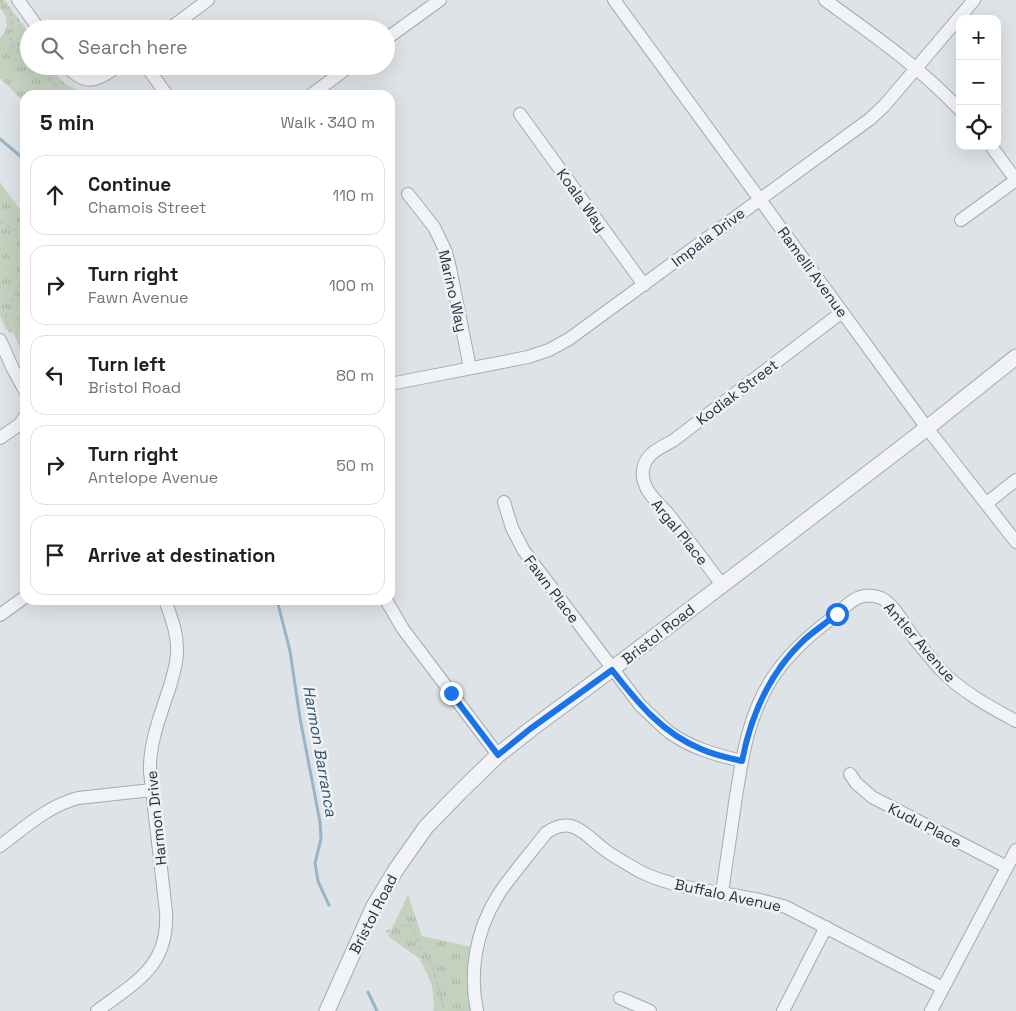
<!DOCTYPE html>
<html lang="en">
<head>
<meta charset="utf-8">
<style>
  :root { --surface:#fff; --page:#f2f2f2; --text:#202124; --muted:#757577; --line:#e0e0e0 }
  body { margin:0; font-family:"Space Grotesk",sans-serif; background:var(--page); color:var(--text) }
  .controls { position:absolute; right:15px; top:15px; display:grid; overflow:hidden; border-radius:10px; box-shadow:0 5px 20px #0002 }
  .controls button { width:45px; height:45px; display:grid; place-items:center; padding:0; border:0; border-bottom:1px solid var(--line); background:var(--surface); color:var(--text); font:25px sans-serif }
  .stop { position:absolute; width:15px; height:15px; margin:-11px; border:4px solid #1a73e8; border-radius:50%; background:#fff }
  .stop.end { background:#1a73e8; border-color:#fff; box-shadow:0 1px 5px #0008 }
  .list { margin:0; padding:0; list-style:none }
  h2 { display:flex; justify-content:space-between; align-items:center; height:65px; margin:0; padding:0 20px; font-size:21px }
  h2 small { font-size:16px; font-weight:400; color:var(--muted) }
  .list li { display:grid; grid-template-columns:32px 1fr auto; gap:15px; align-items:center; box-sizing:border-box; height:80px; margin:0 10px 10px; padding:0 10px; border:1px solid var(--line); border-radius:15px }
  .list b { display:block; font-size:19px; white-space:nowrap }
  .list p { margin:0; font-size:16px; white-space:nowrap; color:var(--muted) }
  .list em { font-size:16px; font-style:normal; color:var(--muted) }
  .icon { flex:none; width:28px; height:28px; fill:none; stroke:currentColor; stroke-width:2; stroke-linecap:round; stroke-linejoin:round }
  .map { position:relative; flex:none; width:1016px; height:1011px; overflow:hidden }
  .search { position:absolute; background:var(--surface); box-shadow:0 5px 20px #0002; left:20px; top:20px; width:375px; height:55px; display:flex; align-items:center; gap:12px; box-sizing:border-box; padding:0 18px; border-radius:28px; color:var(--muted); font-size:19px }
  .panel { position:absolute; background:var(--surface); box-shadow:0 5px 20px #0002; left:20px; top:90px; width:375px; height:515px; border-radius:15px }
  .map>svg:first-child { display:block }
</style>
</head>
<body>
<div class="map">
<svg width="1016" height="1011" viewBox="0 0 1016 1011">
  <defs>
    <pattern id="grass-tufts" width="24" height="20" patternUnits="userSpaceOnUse" patternTransform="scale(1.25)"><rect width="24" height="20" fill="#c5d1bf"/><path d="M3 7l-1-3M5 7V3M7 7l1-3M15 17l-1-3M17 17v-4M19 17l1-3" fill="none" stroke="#a9b4a5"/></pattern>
  </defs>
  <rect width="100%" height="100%" fill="#dee3e7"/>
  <!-- grass -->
  <g fill="url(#grass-tufts)">
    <path d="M0,0H4L29,33V66H51C58,80 69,89 84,91L83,95H25V103L0,78V38L5,32L7,25L6,16L0,8Z"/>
    <polygon points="0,182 25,217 25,357 13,333 6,329 0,316"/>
    <polygon points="408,895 422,936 477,948 477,1011 433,1011 434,1009 432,985 420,959 388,936"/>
  </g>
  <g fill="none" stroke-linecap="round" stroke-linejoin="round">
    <!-- stream -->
    <g stroke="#99b4c7" stroke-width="3">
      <polyline points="0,139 25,160"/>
      <polyline points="277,600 290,651 300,718 320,822 321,839 315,863 318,881 329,905"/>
      <polyline points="368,992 377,1011"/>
    </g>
    <!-- minor casing -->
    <g stroke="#a4aab1" stroke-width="14">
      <g id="minor">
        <polyline points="18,0 39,29"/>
        <polyline points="614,0 927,428 1016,542"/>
        <path d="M825,0C872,34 920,67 960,110"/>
        <polyline points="169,29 208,0"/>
        <polyline points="386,39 440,0"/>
        <path d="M67,66C85,87 98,81 118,66"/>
        <polyline points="146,66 167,95"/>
        <polyline points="311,95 350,66"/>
        <polyline points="520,114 644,285"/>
        <polyline points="991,146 1016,180"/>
        <polyline points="408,194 434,227 446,252 450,268 470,368"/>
        <polyline points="961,220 1016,180"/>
        <polyline points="0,340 13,369 25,391"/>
        <polyline points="390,384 528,357 549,350 569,339 870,119 884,106 974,0"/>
        <polyline points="0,438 20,424 25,416"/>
        <path d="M504,502L512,528L524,551L640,705C650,714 659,724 669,732C691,748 716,755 742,761"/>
        <polyline points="987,503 1016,480"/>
        <path d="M722,585C705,562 687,538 669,515C662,506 652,499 647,489C644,483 642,476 643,470C645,453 661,448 674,440L842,312"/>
        <polyline points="386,600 403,629 498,755"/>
        <polyline points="0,615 25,597"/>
        <polyline points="850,774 856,783 872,797 1007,867"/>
        <path d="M0,846C25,827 48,806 78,798L152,790"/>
        <path d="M722,893C726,863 731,833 735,803C742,759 747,719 771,680C787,655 808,636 832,618C847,606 858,589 881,598C894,604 905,626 914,638C923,649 932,660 941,670C962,692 990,707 1016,721"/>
        <polyline points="620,998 650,1011"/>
        <path d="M97,1011C136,982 169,966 166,912L150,772C149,742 161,714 170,686C173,675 177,664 177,652C178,634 171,617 165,600"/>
        <path d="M477,1011C469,972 476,931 497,897C502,888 509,880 515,872C525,859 536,846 546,833C572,814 585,835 605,850C616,858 629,865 641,872C687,894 739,891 786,907L943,988"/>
        <polyline points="783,1011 826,927"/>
        <polyline points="931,1011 1016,850"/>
      </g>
    </g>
    <!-- tertiary casing -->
    <g stroke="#a4aab1" stroke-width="17">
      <polyline id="tertiary" points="327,1011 374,906 397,868 426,827 461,791 498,755 531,729 612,669 759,557 927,428 1016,357"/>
    </g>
    <!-- path -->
    <g stroke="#bdc1c6" stroke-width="2" stroke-dasharray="4 4" stroke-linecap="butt">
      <polyline points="0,0 11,14 12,28 10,40 12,45 20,54 29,59"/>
      <polyline points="38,66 47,77 61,91 67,91 74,86"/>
      <polyline points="0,221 25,237"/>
      <polyline points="10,333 6,316 9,304 25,275"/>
      <polyline points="386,932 404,925 411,926 421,948 432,965 440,993 444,1011"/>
    </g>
    <!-- minor -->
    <use href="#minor" stroke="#f1f3f6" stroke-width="12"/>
    <!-- tertiary -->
    <use href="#tertiary" stroke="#f1f3f6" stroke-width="15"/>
  </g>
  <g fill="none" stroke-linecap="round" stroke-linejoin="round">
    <!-- route -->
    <path stroke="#1a73e8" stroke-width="6" d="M451,693L498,755L530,729L612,670C637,702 662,733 701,749C714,755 728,758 742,761C751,715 769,673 804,640C814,631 826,623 837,614"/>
  </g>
  <g text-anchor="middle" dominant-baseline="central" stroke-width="5" stroke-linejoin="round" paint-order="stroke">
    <!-- street labels -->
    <g font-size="15" fill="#28323e" stroke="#eef1f5">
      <text transform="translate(582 200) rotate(54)">Koala Way</text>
      <text transform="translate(708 237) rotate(-37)">Impala Drive</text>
      <text transform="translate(813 272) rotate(54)">Ramelli Avenue</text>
      <text transform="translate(453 291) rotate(77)">Marino Way</text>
      <text transform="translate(737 392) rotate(-37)">Kodiak Street</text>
      <text transform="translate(680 532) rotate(51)">Argal Place</text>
      <text transform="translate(552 589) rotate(53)">Fawn Place</text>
      <text transform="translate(658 634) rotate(-38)">Bristol Road</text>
      <text transform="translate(920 642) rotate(49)">Antler Avenue</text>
      <text transform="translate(156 818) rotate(-96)">Harmon Drive</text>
      <text transform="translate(925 825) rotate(27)">Kudu Place</text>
      <text transform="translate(728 895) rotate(12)">Buffalo Avenue</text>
      <text transform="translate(373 914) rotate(-63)">Bristol Road</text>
    </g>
    <!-- water labels -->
    <g font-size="16" font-style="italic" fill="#335471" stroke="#eef1f5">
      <text transform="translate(320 751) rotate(80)">Harmon Barranca</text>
    </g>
  </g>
</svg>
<div class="controls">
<button>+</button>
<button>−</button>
<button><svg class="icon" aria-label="locate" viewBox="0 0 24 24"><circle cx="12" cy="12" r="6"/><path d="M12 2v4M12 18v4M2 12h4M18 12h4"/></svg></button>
</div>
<div class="stop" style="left:837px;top:614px"></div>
<div class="stop end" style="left:451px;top:693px"></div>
<div class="search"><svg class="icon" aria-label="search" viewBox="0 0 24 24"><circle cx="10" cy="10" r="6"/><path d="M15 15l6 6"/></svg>Search here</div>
<section class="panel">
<h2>5 min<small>Walk · 340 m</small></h2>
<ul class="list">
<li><svg class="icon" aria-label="ahead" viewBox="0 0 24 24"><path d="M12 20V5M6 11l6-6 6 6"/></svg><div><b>Continue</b><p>Chamois Street</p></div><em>110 m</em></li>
<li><svg class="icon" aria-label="right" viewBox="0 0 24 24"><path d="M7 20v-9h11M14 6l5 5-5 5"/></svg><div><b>Turn right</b><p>Fawn Avenue</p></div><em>100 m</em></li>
<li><svg class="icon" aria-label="left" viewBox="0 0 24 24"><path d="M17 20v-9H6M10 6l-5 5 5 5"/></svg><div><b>Turn left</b><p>Bristol Road</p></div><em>80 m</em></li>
<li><svg class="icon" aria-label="right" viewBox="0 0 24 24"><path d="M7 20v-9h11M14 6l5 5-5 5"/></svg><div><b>Turn right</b><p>Antelope Avenue</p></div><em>50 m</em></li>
<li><svg class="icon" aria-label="arrive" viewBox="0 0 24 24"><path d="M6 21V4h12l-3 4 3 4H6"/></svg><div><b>Arrive at destination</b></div></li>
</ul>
</section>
</div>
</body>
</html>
